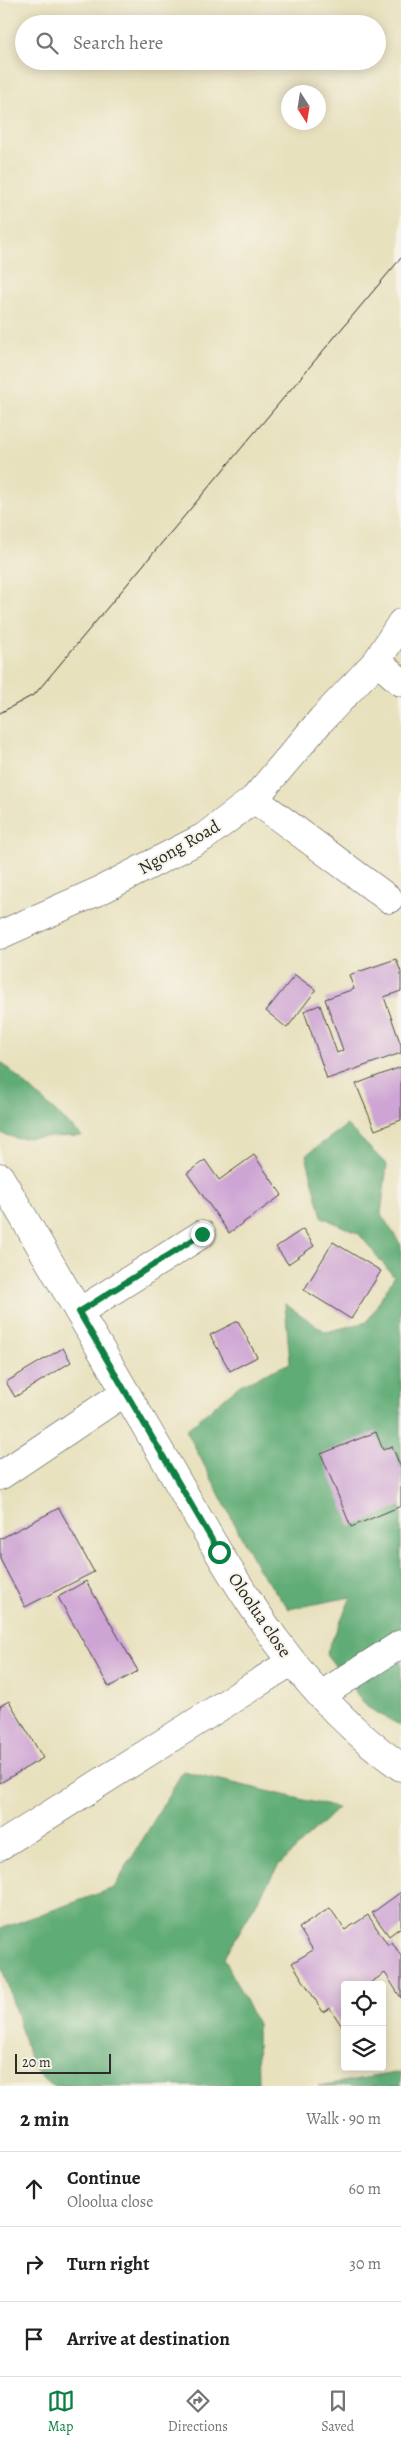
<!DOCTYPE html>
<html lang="en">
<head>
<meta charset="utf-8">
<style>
  :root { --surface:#fff; --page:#f2f2f2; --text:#202124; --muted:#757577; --line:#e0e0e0; --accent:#0b8043 }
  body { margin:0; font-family:Alegreya,serif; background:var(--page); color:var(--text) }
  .controls { position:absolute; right:15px; bottom:15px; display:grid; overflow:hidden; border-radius:5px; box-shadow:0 2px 12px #0003 }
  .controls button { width:45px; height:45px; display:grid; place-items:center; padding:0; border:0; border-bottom:1px solid var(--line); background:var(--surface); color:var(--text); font:25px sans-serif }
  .compass { position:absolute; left:281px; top:85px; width:45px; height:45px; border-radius:50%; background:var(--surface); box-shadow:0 2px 12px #0003; rotate:168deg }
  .scale { position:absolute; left:15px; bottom:12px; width:96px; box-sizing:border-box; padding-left:5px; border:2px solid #2b2b2b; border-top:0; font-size:14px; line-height:18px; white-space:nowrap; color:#2b2b2b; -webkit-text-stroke:4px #f7f3e8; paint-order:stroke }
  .stop { position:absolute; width:15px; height:15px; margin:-11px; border:4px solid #0b8043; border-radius:50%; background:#fff }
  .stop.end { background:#0b8043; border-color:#fff; box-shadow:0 1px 5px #0008 }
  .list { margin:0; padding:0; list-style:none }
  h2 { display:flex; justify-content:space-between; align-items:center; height:65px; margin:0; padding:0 20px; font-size:21px }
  h2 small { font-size:16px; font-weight:400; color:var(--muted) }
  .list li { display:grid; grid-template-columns:32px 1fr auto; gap:15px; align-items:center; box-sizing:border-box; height:75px; padding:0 20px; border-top:1px solid var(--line) }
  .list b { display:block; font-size:19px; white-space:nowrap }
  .list p { margin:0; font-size:16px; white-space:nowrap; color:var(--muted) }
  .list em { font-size:16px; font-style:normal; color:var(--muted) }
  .icon { flex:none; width:28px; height:28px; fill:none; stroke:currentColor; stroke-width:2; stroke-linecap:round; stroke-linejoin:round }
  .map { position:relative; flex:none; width:401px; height:2086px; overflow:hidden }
  .search { position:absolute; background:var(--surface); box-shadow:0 2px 12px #0003; left:15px; right:15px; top:15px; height:55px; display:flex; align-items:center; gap:12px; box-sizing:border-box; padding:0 18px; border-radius:28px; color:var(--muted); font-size:19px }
  .sheet { height:290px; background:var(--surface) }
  nav { display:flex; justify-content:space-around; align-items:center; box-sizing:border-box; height:70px; border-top:1px solid var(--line); background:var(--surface); font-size:14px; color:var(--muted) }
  nav a { display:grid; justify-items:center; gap:2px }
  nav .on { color:var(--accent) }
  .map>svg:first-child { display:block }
</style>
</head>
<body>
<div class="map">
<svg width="401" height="2086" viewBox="0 0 401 2086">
  <rect width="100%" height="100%" fill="#f7f3e8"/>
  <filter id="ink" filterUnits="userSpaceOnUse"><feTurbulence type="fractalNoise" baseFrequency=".02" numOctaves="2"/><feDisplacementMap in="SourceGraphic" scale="10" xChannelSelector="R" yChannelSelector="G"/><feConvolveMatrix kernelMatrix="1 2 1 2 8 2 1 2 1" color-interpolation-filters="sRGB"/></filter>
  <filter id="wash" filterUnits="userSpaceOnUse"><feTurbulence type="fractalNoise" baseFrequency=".0096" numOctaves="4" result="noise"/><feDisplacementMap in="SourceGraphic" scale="20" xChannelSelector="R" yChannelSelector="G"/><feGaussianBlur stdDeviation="1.12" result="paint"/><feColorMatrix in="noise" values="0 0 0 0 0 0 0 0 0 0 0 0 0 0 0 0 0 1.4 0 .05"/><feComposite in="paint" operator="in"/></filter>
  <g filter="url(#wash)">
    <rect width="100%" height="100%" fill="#e8e1be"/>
    <!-- forest -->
    <g fill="#60ac76" stroke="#466c50">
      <polygon points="0,1061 82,1136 15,1138 0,1133"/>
      <polygon points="347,1125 387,1165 381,1214 401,1245 401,1726 367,1707 326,1654 351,1597 289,1609 258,1569 186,1430 240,1385 290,1363 285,1304 326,1332 367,1322 394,1277 359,1234 322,1217 306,1155"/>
      <polygon points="183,1771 338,1808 278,1866 224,1958 257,2024 258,2086 52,2086 33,2068 0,1961 0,1929 114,1888"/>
      <polygon points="401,2072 401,2086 318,2086"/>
    </g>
    <g id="blocks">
      <!-- building -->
      <g fill="#cea4d4">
        <polygon points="396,959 401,972 401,991 384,997 401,1045 401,1053 327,1079 304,1011 320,1005 337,1053 343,1050 325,999 354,989 349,975"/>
        <polygon points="295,975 316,990 287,1028 266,1011"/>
        <polygon points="401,1067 401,1120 375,1130 356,1084"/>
        <polygon points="254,1155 282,1195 229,1233 187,1173 205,1160 219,1180"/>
        <polygon points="303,1229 314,1246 288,1264 276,1247"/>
        <polygon points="333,1242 381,1271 351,1319 304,1290"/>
        <polygon points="238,1321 257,1357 230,1371 210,1335"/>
        <polygon points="63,1348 71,1362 15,1397 6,1382"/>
        <polygon points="376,1432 383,1450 392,1446 401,1468 401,1506 351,1527 321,1454"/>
        <polygon points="59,1508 94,1572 25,1607 0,1559 0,1539"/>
        <polygon points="86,1581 138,1671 109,1687 58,1597"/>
        <polygon points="9,1701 43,1758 0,1783 0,1706"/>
        <polygon points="401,1892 401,1927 389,1936 372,1913"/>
        <polygon points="330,1908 345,1930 368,1915 388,1945 392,1942 401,1956 401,1998 385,1973 367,1985 345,1985 345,2027 343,2028 330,2008 323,2012 292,1963 313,1950 299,1928"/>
      </g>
    </g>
  </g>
  <g filter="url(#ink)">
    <use href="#blocks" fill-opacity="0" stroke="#474641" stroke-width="1"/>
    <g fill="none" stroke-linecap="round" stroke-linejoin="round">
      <!-- minor casing -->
      <g stroke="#474641" stroke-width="29">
        <g id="minor">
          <polyline points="377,661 401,682"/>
          <polyline points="254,799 389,899"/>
          <path d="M0,1177C55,1271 109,1365 164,1458C229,1571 292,1691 401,1767"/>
          <polyline points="79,1312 202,1234"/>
          <polyline points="0,1476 125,1392"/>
          <polyline points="321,1695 401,1644"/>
          <polyline points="0,1846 291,1662"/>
        </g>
      </g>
      <!-- major casing -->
      <g stroke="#474641" stroke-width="29">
        <polyline id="major" points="0,935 103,889 204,837 254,799 322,719 377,661 401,623"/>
      </g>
      <!-- minor -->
      <use href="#minor" stroke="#fff" stroke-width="28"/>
      <!-- major -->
      <use href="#major" stroke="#fff" stroke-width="28"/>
      <!-- tram -->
      <polyline stroke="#2b2b2b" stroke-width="1" points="0,713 35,694 401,258"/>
    </g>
  </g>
  <g fill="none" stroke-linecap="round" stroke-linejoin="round" filter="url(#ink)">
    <!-- route -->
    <polyline stroke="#0b8043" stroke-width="6" points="202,1234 79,1312 219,1552"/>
  </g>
  <g text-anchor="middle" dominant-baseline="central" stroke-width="4" stroke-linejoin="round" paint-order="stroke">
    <!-- street labels -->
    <g font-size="18" fill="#2b2b2b" stroke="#f7f3e8">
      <text transform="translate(179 847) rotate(-30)">Ngong Road</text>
      <text transform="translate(260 1615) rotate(56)">Oloolua close</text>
    </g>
  </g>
</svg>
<div class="controls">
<button><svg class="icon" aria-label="locate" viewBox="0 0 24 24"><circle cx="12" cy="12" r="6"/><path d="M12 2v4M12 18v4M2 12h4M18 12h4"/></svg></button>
<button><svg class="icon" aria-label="layers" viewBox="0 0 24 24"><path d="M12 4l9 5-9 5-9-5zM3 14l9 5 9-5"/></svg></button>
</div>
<svg class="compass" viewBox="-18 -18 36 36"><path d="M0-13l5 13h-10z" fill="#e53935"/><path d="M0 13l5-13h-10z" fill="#757577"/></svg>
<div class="scale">20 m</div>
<div class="stop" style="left:219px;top:1552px"></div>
<div class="stop end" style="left:202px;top:1234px"></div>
<div class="search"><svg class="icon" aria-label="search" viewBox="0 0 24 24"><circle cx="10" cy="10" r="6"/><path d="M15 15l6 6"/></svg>Search here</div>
</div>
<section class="sheet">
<h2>2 min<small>Walk · 90 m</small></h2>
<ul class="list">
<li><svg class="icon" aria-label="ahead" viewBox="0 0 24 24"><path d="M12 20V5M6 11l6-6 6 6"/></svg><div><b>Continue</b><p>Oloolua close</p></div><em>60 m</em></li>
<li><svg class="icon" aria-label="right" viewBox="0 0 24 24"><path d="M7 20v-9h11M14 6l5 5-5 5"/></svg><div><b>Turn right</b></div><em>30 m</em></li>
<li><svg class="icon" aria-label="arrive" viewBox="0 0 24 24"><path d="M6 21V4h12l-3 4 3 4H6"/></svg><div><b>Arrive at destination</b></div></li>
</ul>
</section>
<nav>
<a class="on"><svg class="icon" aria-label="map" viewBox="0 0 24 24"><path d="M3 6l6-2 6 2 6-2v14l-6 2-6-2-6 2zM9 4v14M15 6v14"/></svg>Map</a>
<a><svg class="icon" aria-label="directions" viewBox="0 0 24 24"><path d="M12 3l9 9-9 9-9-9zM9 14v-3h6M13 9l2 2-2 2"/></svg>Directions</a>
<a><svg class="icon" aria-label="saved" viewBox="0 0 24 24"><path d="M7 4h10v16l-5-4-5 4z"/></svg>Saved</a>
</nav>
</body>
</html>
